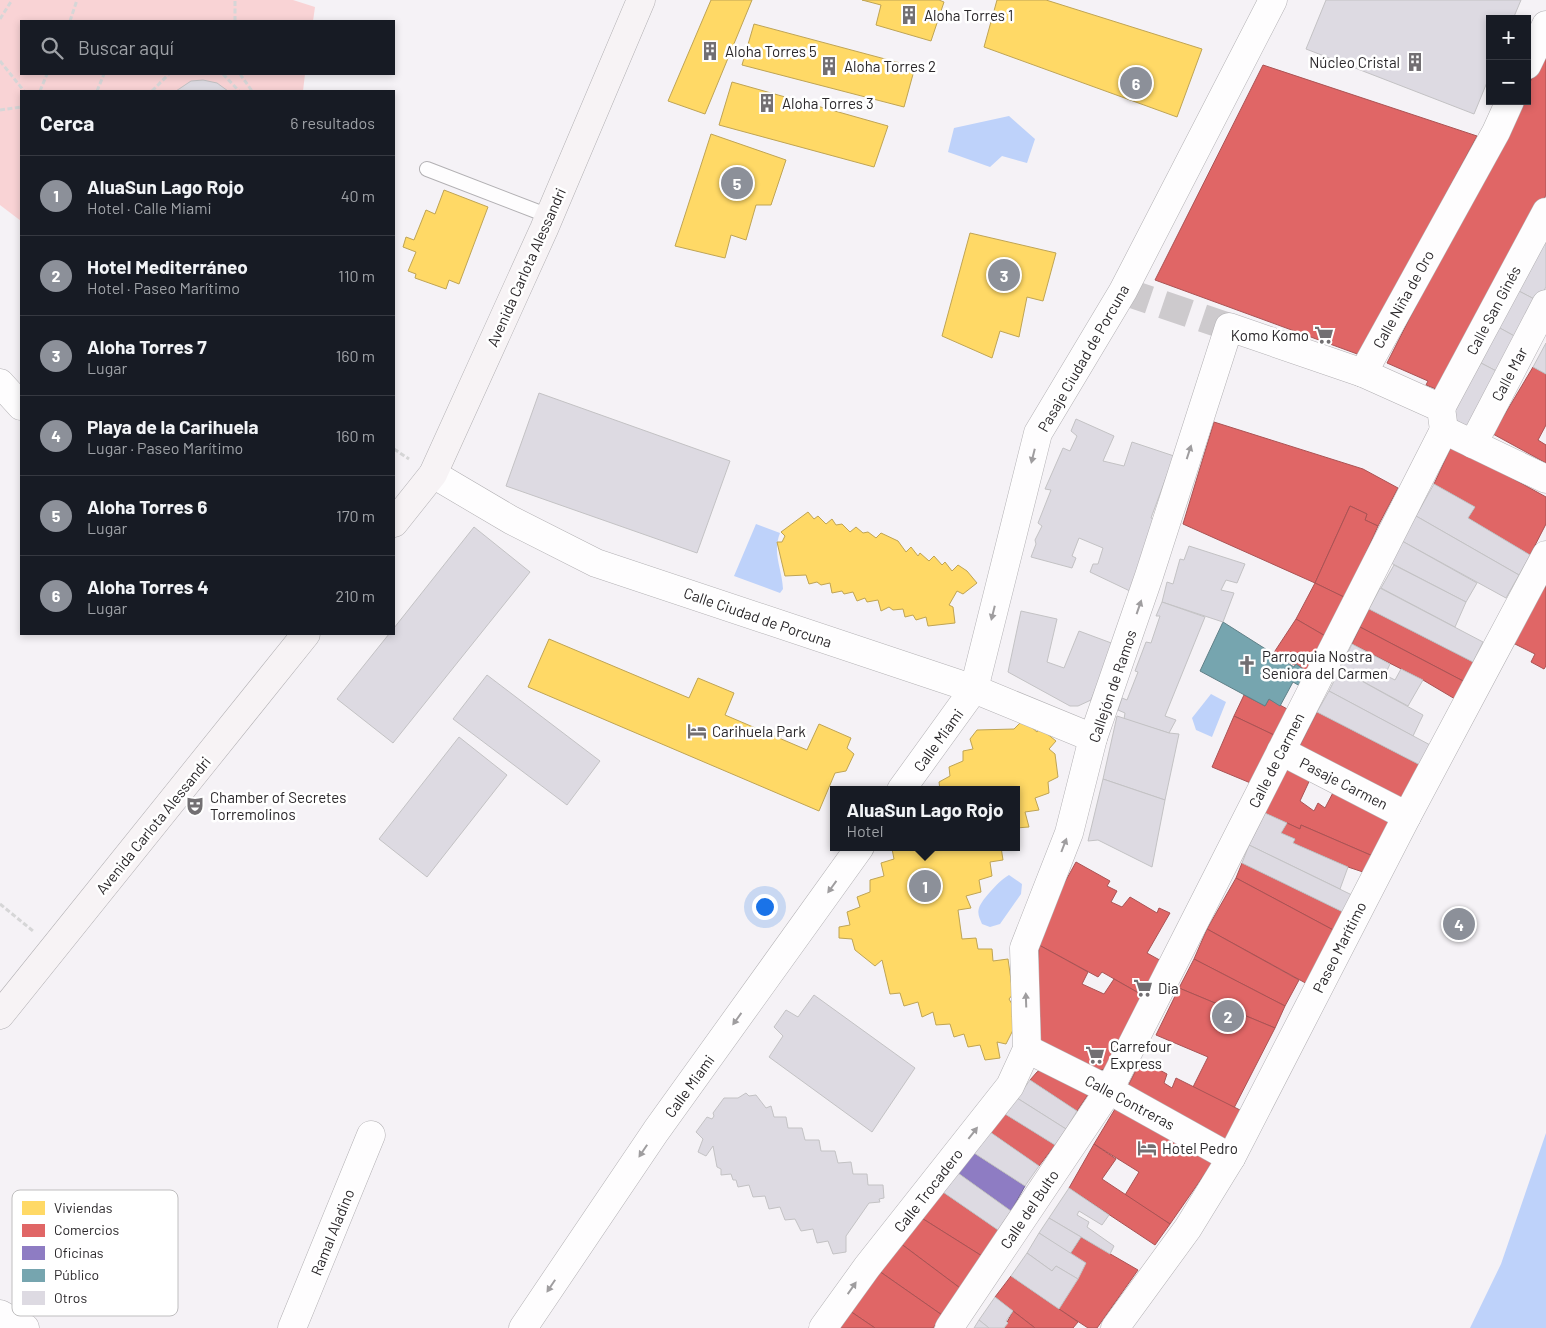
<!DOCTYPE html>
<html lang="es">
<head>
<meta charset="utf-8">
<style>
  :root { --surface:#171b24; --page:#242831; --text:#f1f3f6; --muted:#9ea1a6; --line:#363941; --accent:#8c9099 }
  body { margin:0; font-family:Barlow,sans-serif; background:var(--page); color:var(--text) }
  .controls { position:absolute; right:15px; top:15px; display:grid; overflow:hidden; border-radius:0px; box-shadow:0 2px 8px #0003 }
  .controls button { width:45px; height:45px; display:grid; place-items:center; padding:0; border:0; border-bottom:1px solid var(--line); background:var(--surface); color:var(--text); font:25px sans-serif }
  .you { position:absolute; left:764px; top:906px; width:18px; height:18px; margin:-12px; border:4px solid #fff; border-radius:50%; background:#1a73e8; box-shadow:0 0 0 8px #1a73e833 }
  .badge { display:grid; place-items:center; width:32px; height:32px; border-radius:50%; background:var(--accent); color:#fff; font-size:16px; font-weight:700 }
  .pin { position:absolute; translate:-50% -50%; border:2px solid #fff; box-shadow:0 1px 5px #0006 }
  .popup { position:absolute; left:830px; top:786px; width:190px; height:65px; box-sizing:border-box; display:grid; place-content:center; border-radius:0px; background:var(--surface); filter:drop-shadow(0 1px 4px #0005); font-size:16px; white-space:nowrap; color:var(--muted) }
  .popup b { font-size:19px; color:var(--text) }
  .popup::after { content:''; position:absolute; left:50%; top:100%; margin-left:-10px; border:10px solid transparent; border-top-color:var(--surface) }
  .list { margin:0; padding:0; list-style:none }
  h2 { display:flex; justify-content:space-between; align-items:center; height:65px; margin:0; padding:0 20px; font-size:21px }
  h2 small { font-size:16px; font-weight:400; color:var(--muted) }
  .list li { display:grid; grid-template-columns:32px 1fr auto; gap:15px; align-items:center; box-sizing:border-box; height:80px; padding:0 20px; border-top:1px solid var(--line) }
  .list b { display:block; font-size:19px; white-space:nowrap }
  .list p { margin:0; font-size:16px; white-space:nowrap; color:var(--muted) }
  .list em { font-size:16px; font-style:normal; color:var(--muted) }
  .icon { flex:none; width:28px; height:28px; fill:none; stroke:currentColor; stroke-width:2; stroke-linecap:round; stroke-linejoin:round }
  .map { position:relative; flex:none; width:1546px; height:1328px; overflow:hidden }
  .search { position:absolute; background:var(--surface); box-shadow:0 2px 8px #0003; left:20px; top:20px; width:375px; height:55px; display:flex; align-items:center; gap:12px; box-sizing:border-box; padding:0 18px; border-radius:0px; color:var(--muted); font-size:19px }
  .panel { position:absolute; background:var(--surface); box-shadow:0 2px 8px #0003; left:20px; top:90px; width:375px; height:545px; border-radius:0px }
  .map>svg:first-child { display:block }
</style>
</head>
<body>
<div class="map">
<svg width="1546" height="1328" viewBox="0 0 1546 1328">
  <rect width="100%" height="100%" fill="#f5f2f6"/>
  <!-- green -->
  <polygon fill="#f9d3d5" points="0,0 293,0 315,7 313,21 21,21 21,74 305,74 303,91 21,91 21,221 0,205"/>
  <!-- water -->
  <g fill="#bed2fa">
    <polygon points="1009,116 1035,139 1027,163 1002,156 990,167 948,152 954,128"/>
    <path d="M756,524L780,533C772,553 782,568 783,589L780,593L734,576Z"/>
    <polygon points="1211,694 1226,702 1212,737 1196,730 1192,718"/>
    <path d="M1009,875L1022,884L1021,894L1000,924L990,927L982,924C980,919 977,914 979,908C982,899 1001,879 1009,875Z"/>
    <polygon points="1546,1133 1546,1328 1470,1328 1501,1264"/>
  </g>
  <!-- homes -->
  <g fill="#ffd966" stroke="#bfa454">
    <polygon points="711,0 752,0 705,114 668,101"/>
    <polygon points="862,0 939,0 944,2 931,41 876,25 881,5"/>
    <polygon points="997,0 1046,0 1202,49 1177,117 984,47"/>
    <polygon points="754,24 915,67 904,107 742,65"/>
    <polygon points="732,82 888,126 874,167 719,125"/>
    <polygon points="711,134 786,160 771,205 756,205 746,240 731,235 725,258 675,246"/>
    <polygon points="444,190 488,207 459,284 449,280 446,289 415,278 416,274 408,271 416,252 403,247 406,237 414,240 426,210 435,214"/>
    <polygon points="970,233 1056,253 1043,301 1027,297 1019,337 1000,331 992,358 942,336"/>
    <polygon points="808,512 814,519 818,516 826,524 832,519 836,525 842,524 850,532 856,527 863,533 868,532 876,538 881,533 898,541 906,552 911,547 918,556 920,553 929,561 934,556 942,565 945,562 952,571 958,565 967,571 977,583 963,594 957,591 949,605 953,607 955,623 928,626 926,617 916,620 913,615 905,617 903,609 893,610 889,607 881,611 878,600 867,602 865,598 857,601 853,592 844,594 842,591 832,593 830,583 821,585 817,582 809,584 806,575 785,576 777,542 782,542 785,536 781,532"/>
    <polygon points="549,639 689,698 698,678 734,693 725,715 807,750 819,724 851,738 847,748 854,754 846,771 835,773 819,811 528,687"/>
    <polygon points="1023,720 1037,732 1040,728 1056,741 1049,749 1055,754 1058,777 1048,782 1049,793 1035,798 1039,810 1025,812 1029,827 1016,828 1016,790 940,790 939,782 950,776 949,767 963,761 963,751 973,749 970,739 977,730 1014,729"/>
    <polygon points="899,847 1001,847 1003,860 990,862 992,876 979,880 981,892 966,896 971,908 958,910 962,939 976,938 978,949 992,949 993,961 1008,959 1013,994 1009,999 1016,1011 1012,1017 1018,1020 1006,1044 997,1042 1000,1058 985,1060 980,1045 968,1047 964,1034 954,1037 950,1024 936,1025 933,1012 922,1017 918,1002 904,1006 900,993 890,994 882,960 875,966 855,950 852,939 839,938 839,927 850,925 847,912 860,907 857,897 870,892 870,880 884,876 881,863 894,859 892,849"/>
  </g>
  <!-- shops -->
  <g fill="#e06666" stroke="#aa5354">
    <polygon points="1546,51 1546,195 1446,393 1426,385 1428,381 1387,363 1520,101 1527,101 1527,88"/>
    <polygon points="1263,65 1477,136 1360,355 1155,280"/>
    <polygon points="1533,367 1546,374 1546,425 1538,440 1546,445 1546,463 1493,434"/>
    <polygon points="1214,422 1363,469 1398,488 1378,526 1365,520 1367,514 1350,506 1315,583 1183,524"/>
    <polygon points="1452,445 1546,497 1546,524 1530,555 1468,518 1475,507 1434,484"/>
    <polygon points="1350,506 1367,514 1365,520 1378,526 1346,598 1315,583"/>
    <polygon points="1546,582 1546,666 1544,669 1531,662 1535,654 1513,643"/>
    <polygon points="1315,583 1346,598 1327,637 1296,619"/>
    <polygon points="1369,609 1473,662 1465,682 1360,627"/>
    <polygon points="1296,619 1327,637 1306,671 1273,654"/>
    <polygon points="1360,627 1465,682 1455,699 1423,680 1352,644"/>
    <polygon points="1244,695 1265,706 1269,699 1289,710 1274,735 1234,716"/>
    <polygon points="1317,712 1422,766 1402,803 1298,749"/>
    <polygon points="1234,716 1274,735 1253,784 1212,767"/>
    <polygon points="1289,763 1313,773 1300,801 1314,811 1318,803 1325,808 1337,785 1396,817 1375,857 1301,825 1300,829 1265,813 1276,791 1273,789"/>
    <polygon points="1287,823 1300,829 1301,825 1375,857 1366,873 1348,867 1293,843 1295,839 1281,833"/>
    <polygon points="1076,862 1110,881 1107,886 1117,891 1111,902 1122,907 1130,897 1157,913 1159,908 1170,913 1147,953 1165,963 1144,996 1102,972 1098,977 1039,945 1040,927"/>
    <polygon points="1242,863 1345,913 1337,932 1236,878"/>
    <polygon points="1236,878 1337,932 1311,986 1207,929"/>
    <polygon points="1207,929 1299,980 1285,1006 1194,959"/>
    <polygon points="1039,945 1088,972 1082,984 1104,994 1114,979 1144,996 1105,1069 1089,1072 1035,1044"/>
    <polygon points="1194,959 1285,1006 1275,1028 1179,988"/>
    <polygon points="1179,988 1275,1028 1234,1108 1193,1087 1208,1057 1156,1035"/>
    <polygon points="1141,1060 1167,1074 1164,1083 1172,1088 1176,1078 1244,1112 1229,1141 1127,1088"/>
    <polygon points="1050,1064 1091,1090 1077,1111 1030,1080 1037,1072"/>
    <polygon points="1115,1109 1213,1162 1170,1224 1125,1195 1139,1172 1094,1144"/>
    <polygon points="1005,1114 1055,1145 1039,1166 990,1132"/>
    <polygon points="1094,1144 1116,1159 1102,1179 1170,1224 1155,1245 1069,1188"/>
    <polygon points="940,1190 998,1230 982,1256 920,1217"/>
    <polygon points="920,1217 982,1256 960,1288 900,1243"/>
    <polygon points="1081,1237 1138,1270 1097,1328 1088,1328 1059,1309 1086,1263 1070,1254"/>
    <polygon points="900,1243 960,1288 942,1315 879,1271"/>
    <polygon points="879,1271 942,1315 933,1328 875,1328 847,1309"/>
    <polygon points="1011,1276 1059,1309 1078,1322 1073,1328 1035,1328 995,1297"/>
    <polygon points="847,1309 875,1328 834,1328"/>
    <polygon points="1013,1311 1035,1328 1004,1328"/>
  </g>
  <!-- offices -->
  <polygon fill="#8e7cc3" stroke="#706395" points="974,1153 1025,1186 1011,1211 958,1173"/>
  <!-- public -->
  <polygon fill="#76a5af" stroke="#608087" points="1223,622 1294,667 1296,664 1306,671 1300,686 1293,682 1280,706 1269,699 1265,706 1200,671"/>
  <!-- building -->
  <g fill="#dddae2" stroke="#c3c2c4">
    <polygon points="1326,0 1521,0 1513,19 1490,19 1490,75 1474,114 1306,49"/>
    <polygon points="203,80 217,83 228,91 176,91 191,81"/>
    <polygon points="1544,241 1546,242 1546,287 1538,301 1517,290"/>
    <polygon points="1517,290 1538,301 1518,338 1498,327"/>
    <polygon points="1498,327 1518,338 1500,373 1481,363"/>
    <polygon points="1546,343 1546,374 1533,367"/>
    <polygon points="1481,363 1500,373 1467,428 1449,419"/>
    <polygon points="539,393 730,461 697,553 506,486"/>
    <polygon points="1076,419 1114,436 1103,461 1124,466 1132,442 1174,456 1151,518 1157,520 1132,592 1090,572 1093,564 1098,564 1103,548 1079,538 1072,556 1076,558 1072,568 1031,557 1036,544 1035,540 1042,526 1038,523 1051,490 1045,489 1063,448 1070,451 1077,436 1071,431"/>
    <polygon points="1434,484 1475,507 1468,518 1530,555 1519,575 1416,516"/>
    <polygon points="1416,516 1519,575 1506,598 1402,541"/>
    <polygon points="474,527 530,572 393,743 337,699 389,634 394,634 394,628"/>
    <polygon points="1402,541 1477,583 1466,602 1391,563"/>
    <polygon points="1189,546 1245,564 1237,583 1226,580 1221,590 1234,593 1223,622 1162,602 1167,582 1173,584 1180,559 1184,560"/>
    <polygon points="1394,565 1466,602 1455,627 1381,588"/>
    <polygon points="1380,588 1483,642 1473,662 1369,609"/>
    <polygon points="1162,602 1205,617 1165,716 1176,720 1169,733 1124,719 1125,713 1118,710 1122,698 1127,700 1138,672 1135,671 1146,642 1151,643 1160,616 1156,616"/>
    <polygon points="1021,611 1057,619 1047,662 1064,668 1079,631 1114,644 1091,700 1078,706 1070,706 1008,672"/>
    <polygon points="1352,644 1390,664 1385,675 1395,680 1401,669 1423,680 1408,706 1340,669"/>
    <polygon points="1340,669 1423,715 1413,736 1329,691"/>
    <polygon points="487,675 600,761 567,805 453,719"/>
    <polygon points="1329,691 1432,746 1422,766 1317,712"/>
    <polygon points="1117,716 1169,733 1179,734 1165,800 1103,779"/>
    <polygon points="459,737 507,775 427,877 379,839"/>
    <polygon points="1103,779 1165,800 1152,867 1098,840 1088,841"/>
    <polygon points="1265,813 1287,823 1281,833 1295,839 1293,843 1348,867 1340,889 1249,845"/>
    <polygon points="1249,845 1354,896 1345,913 1242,863"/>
    <polygon points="814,995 915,1068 872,1132 769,1057 783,1036 774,1027 786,1010 798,1017"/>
    <polygon points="1030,1080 1077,1111 1066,1129 1017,1098"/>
    <polygon points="746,1093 749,1096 756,1095 766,1108 771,1106 774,1117 786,1117 788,1128 802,1128 805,1140 819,1140 821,1151 835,1151 838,1163 851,1162 853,1174 867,1174 868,1185 883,1185 884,1198 879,1199 880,1202 869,1203 846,1236 846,1252 833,1254 828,1241 817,1243 813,1229 801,1231 795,1219 785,1220 780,1207 769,1209 765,1196 753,1197 749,1185 738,1187 736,1180 733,1180 731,1174 721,1175 721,1169 717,1167 713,1146 706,1156 698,1152 703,1139 696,1132 707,1117 712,1119 714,1116 713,1113 724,1098 738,1098"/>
    <polygon points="1017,1098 1066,1129 1055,1145 1005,1114"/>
    <polygon points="990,1132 1039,1166 1025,1186 974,1153"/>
    <polygon points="958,1173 1011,1211 998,1230 940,1190"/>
    <polygon points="1069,1188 1109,1215 1102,1225 1079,1211 1077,1215 1089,1222 1087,1227 1114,1246 1110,1254 1049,1218"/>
    <polygon points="1049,1218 1081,1237 1070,1254 1039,1233"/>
    <polygon points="1039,1233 1086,1263 1078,1279 1056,1266 1052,1271 1027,1253"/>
    <polygon points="1027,1253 1052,1271 1056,1266 1078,1279 1059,1309 1011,1276"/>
    <polygon points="995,1297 1013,1311 1006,1321 1008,1323 1004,1328 989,1328 979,1320"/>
    <polygon points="979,1320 989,1328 974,1328"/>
  </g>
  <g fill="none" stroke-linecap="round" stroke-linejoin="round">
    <!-- street-tunnel -->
    <polyline stroke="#cdcacd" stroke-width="28" stroke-dasharray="28 14" stroke-linecap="butt" points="1123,291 1229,327"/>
    <!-- lane casing -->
    <g stroke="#b2b0b3" stroke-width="16">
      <polyline id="lane" points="427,169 549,216"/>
    </g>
    <!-- street casing -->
    <g stroke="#b2b0b3" stroke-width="29">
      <g id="street">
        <polyline points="1527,65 1546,25"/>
        <polyline points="1363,373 1441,408 1444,430 1546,479"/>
        <polyline points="0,383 21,406"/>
        <polyline points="1441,408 1546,212"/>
        <polyline points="1473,444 1546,304"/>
        <polyline points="433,474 511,520 596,563 974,689 1093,738"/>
        <polyline points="1281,751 1407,816"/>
        <polyline points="901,790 974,689 1038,433 1123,291 1273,0"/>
        <polyline points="1027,1049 1109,1090 1231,1158"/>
        <polyline points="0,1314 25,1328"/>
        <polyline points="292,1328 371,1135"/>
        <polyline points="523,1328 656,1131 860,847"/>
        <polyline points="823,1328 867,1267 1010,1086 1027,1049 1024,948 1069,833 1093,738 1149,576 1229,327 1363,373 1496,132 1510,101"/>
        <polyline points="949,1328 1109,1090 1444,430"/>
        <polyline points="1115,1328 1188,1228 1231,1158 1407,816 1546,555"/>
      </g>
    </g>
    <!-- secondary casing -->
    <g stroke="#b2b0b3" stroke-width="29">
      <g id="secondary">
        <polyline points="394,523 433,474 544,229 641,0"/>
        <polyline points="0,1015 306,634"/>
      </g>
    </g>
    <!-- path -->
    <g stroke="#d6d6d7" stroke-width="3" stroke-dasharray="5 2.5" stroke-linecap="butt">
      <polyline points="0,19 12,0"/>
      <polyline points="70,21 77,0"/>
      <polyline points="235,21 235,0"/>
      <polyline points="0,61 24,91"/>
      <polyline points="223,74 239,91"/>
      <polyline points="240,74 252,91"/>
      <polyline points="40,91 47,74"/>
      <polyline points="97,91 104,74"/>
      <polyline points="152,91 169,74"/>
      <polyline points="0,110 21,107"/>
      <polyline points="394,449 409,459"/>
      <polyline points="0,904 33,931"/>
    </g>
    <!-- lane -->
    <use href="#lane" stroke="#fefdfe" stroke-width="14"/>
    <!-- street -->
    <use href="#street" stroke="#fefdfe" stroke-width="28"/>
    <!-- secondary -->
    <use href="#secondary" stroke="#f7f3f5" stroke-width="28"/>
  </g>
  <!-- one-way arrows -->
  <defs><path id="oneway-solid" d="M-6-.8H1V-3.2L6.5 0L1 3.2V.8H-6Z" transform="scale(1.25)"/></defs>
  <g fill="#9f9d9f">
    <use href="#oneway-solid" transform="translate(1189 452) rotate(-72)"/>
    <use href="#oneway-solid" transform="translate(1033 456) rotate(104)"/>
    <use href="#oneway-solid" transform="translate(1139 607) rotate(-71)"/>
    <use href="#oneway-solid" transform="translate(993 613) rotate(104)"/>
    <use href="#oneway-solid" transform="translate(1064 845) rotate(-69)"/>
    <use href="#oneway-solid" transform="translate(832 887) rotate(126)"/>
    <use href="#oneway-solid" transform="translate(1026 1000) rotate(-92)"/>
    <use href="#oneway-solid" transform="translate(737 1019) rotate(126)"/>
    <use href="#oneway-solid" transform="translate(973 1133) rotate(-52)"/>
    <use href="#oneway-solid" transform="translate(643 1151) rotate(124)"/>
    <use href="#oneway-solid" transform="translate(551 1286) rotate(124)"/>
    <use href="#oneway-solid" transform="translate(852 1288) rotate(-55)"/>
  </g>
  <!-- icons -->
  <defs>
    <g id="building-bare" transform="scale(1.5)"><path d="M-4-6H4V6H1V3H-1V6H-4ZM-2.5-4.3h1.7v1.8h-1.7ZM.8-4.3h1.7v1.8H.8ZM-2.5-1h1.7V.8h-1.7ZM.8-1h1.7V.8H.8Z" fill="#726f72" stroke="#fff" stroke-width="2.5" paint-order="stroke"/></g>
    <g id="supermarket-bare" transform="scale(1.5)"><path d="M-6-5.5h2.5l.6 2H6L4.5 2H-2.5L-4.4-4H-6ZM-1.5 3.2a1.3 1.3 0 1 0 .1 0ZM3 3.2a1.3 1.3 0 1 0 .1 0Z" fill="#726f72" stroke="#fff" stroke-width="2.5" paint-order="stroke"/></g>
    <g id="church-bare" transform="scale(1.5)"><path d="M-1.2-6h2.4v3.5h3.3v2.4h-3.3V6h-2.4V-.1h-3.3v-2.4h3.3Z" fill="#726f72" stroke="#fff" stroke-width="2.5" paint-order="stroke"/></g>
    <g id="hotel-bare" transform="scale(1.5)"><path d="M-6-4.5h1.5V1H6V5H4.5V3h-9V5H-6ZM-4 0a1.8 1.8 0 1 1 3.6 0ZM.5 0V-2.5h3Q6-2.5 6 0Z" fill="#726f72" stroke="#fff" stroke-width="2.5" paint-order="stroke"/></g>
    <g id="theatre-bare" transform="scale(1.5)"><path d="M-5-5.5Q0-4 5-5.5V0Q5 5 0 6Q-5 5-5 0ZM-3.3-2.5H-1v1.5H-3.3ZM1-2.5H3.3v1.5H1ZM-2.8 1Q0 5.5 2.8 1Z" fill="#726f72" stroke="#fff" stroke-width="2.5" paint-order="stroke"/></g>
  </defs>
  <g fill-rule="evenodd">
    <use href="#building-bare" x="909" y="15"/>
    <use href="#building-bare" x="710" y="51"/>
    <use href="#building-bare" x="1415" y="62"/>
    <use href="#building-bare" x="829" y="66"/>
    <use href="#building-bare" x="767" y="103"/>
    <use href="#supermarket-bare" x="1324" y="335"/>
    <use href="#church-bare" x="1247" y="665"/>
    <use href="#hotel-bare" x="697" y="731"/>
    <use href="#theatre-bare" x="195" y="806"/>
    <use href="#supermarket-bare" x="1143" y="988"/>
    <use href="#supermarket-bare" x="1095" y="1055"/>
    <use href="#hotel-bare" x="1147" y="1148"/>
  </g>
  <g text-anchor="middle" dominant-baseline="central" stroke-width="5" stroke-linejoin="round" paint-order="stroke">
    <!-- poi labels -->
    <g font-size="15" fill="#2b282b" stroke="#fff" text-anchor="start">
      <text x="924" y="15">Aloha Torres 1</text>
      <text x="725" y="51">Aloha Torres 5</text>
      <text x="1400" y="62" text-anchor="end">Núcleo Cristal</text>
      <text x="844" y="66">Aloha Torres 2</text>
      <text x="782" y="103">Aloha Torres 3</text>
      <text x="1309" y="335" text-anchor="end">Komo Komo</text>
      <text x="1262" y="656">Parroquia Nostra<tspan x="1262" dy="17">Seniora del Carmen</tspan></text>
      <text x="712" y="731">Carihuela Park</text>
      <text x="210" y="797">Chamber of Secretes<tspan x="210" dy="17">Torremolinos</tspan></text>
      <text x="1158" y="988">Dia</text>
      <text x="1110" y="1046">Carrefour<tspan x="1110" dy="17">Express</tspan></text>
      <text x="1162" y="1148">Hotel Pedro</text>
    </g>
    <!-- street labels -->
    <g font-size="15" fill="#2b282b" stroke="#fff">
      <text transform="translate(526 267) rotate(-66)">Avenida Carlota Alessandri</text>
      <text transform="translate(1403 299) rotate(-61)">Calle Niña de Oro</text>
      <text transform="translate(1493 310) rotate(-62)">Calle San Ginés</text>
      <text transform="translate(1083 358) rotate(-60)">Pasaje Ciudad de Porcuna</text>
      <text transform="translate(1509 374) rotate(-62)">Calle Mar</text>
      <text transform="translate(758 617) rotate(19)">Calle Ciudad de Porcuna</text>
      <text transform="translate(1112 686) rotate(-71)">Callejón de Ramos</text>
      <text transform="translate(938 740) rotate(-54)">Calle Miami</text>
      <text transform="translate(1276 760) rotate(-63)">Calle de Carmen</text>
      <text transform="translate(1344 783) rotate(27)">Pasaje Carmen</text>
      <text transform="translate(153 825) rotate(-51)">Avenida Carlota Alessandri</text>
      <text transform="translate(1339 947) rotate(-63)">Paseo Marítimo</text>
      <text transform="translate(689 1086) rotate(-54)">Calle Miami</text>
      <text transform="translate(1130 1102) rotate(28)">Calle Contreras</text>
      <text transform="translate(928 1190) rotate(-52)">Calle Trocadero</text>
      <text transform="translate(1029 1209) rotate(-56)">Calle del Bulto</text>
      <text transform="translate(332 1232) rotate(-68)">Ramal Aladino</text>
    </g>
  </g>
  <!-- legend -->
  <rect x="12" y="1190" width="166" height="126" rx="8" fill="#fff" stroke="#bfbebf" stroke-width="1"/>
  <rect x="22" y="1201" width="23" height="14" fill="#ffd966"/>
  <rect x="22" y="1224" width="23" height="13" fill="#e06666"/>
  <rect x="22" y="1246" width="23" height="14" fill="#8e7cc3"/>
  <rect x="22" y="1269" width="23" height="13" fill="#76a5af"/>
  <rect x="22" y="1291" width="23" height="14" fill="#dddae2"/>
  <g font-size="14" fill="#2b282b">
    <text x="54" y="1213">Viviendas</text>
    <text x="54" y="1235">Comercios</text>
    <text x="54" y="1258">Oficinas</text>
    <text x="54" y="1280">Público</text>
    <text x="54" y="1303">Otros</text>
  </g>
</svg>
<div class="controls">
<button>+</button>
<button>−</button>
</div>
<div class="you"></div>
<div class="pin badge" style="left:925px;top:886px">1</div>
<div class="popup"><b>AluaSun Lago Rojo</b>Hotel</div>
<div class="pin badge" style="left:1228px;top:1016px">2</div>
<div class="pin badge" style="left:1004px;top:275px">3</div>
<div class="pin badge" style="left:1459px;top:924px">4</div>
<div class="pin badge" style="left:737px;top:183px">5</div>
<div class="pin badge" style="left:1136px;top:83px">6</div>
<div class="search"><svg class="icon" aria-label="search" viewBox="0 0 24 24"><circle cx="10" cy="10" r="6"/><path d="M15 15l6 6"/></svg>Buscar aquí</div>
<section class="panel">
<h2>Cerca<small>6 resultados</small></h2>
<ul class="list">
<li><span class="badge">1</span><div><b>AluaSun Lago Rojo</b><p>Hotel · Calle Miami</p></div><em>40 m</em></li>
<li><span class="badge">2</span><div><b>Hotel Mediterráneo</b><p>Hotel · Paseo Marítimo</p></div><em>110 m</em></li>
<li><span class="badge">3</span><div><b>Aloha Torres 7</b><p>Lugar</p></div><em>160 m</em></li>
<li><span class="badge">4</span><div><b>Playa de la Carihuela</b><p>Lugar · Paseo Marítimo</p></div><em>160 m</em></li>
<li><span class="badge">5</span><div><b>Aloha Torres 6</b><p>Lugar</p></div><em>170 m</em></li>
<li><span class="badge">6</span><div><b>Aloha Torres 4</b><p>Lugar</p></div><em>210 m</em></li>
</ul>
</section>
</div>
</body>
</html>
